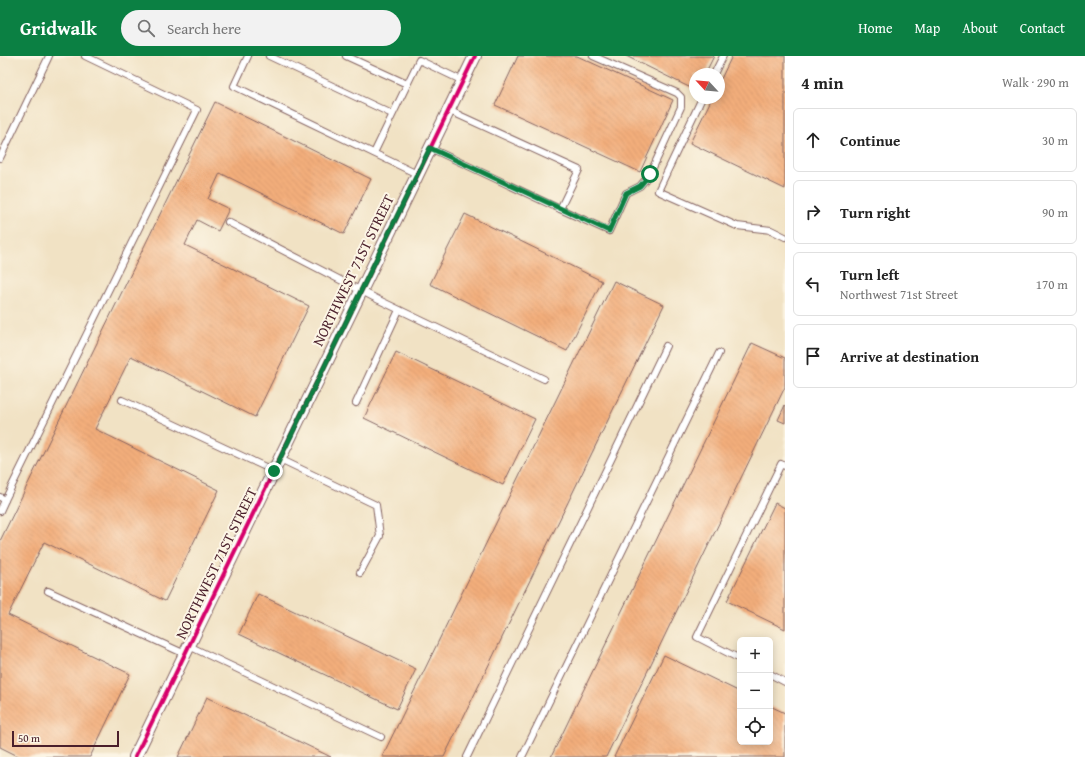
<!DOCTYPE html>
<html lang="en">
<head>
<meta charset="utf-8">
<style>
  :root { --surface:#fff; --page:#f2f2f2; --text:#222; --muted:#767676; --line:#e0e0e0; --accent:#0b8043 }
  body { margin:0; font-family:"Gentium Book Plus",serif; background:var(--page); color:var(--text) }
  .controls { position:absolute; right:12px; bottom:12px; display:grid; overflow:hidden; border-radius:6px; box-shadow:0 2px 10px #0003 }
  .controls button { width:36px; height:36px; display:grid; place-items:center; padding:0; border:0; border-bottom:1px solid var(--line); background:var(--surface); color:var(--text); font:20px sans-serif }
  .compass { position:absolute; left:689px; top:12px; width:36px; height:36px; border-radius:50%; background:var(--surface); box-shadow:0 2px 10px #0003; rotate:296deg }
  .scale { position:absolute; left:12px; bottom:10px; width:107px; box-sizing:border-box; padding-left:4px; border:2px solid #4a1f2b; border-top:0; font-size:11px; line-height:14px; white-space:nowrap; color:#4a1f2b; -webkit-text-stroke:3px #fcf5e5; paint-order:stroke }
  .stop { position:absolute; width:12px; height:12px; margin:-9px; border:3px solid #0b8043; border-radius:50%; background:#fff }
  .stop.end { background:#0b8043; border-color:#fff; box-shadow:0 1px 4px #0008 }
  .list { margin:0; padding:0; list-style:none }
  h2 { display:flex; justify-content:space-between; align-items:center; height:52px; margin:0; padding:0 16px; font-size:17px }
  h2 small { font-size:13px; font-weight:400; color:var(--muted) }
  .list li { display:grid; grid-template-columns:26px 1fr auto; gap:12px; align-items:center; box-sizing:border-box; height:64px; margin:0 8px 8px; padding:0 8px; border:1px solid var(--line); border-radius:6px }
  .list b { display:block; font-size:15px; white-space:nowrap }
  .list p { margin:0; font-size:13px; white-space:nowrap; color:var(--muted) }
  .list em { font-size:13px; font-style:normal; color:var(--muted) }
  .icon { flex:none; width:22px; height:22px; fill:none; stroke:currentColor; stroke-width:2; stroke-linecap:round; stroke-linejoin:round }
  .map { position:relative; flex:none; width:785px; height:701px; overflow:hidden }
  header { display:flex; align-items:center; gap:24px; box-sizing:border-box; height:56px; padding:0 20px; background:var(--accent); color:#fff }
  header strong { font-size:19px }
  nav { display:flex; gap:22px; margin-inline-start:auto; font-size:14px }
  .search { width:280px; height:36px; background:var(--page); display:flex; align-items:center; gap:10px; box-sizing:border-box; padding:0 14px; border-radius:22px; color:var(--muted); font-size:15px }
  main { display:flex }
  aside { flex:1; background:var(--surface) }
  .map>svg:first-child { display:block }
</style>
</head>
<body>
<header>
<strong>Gridwalk</strong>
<div class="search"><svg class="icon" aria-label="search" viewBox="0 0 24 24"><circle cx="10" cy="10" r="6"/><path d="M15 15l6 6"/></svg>Search here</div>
<nav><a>Home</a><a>Map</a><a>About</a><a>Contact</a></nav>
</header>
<main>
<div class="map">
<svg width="785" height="701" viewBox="0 0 785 701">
  <defs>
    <pattern id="building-back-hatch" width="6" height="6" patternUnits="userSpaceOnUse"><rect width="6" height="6" fill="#f3ae7b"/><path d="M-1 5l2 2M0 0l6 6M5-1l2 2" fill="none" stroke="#d2956a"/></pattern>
  </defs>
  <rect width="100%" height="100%" fill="#fcf5e5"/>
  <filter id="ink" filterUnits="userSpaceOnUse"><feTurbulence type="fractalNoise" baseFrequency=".025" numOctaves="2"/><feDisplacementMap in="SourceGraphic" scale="8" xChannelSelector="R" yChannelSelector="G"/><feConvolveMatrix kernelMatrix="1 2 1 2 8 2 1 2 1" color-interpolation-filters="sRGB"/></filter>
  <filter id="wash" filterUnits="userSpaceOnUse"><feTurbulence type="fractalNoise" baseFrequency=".012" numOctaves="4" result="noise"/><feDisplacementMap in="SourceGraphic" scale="16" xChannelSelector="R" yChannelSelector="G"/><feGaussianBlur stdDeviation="0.9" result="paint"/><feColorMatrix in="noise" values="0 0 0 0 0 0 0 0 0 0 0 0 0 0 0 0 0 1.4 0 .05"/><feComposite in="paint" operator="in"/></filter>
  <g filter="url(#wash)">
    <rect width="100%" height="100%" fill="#f1e2c4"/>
    <g id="blocks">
      <!-- building -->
      <g fill="url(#building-back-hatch)">
        <polygon points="518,0 577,0 673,44 640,116 495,49"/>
        <polygon points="626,0 714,0 705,18 695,18 695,34"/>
        <polygon points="732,0 785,0 785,133 690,87 712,42 719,42 719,27"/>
        <polygon points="215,46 371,123 344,178 220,117 208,143 229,153 218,175 197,164 185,189 309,250 255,361 131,300 95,373 219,434 165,545 44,486 8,559 130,618 90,701 20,701 0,691 0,485"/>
        <polygon points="465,158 602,225 567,295 430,228"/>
        <polygon points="614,225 664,249 444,701 382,701"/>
        <polygon points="752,287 785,302 785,331 606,701 551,701"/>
        <polygon points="396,296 535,363 503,429 364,362"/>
        <polygon points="785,349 785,367 778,364"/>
        <polygon points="775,447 785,452 785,573 727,545"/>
        <polygon points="258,538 416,613 397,653 239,578"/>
        <polygon points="664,599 740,636 740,686 770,686 770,650 785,657 785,701 614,701"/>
        <polygon points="207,641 331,701 178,701"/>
      </g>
    </g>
  </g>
  <g filter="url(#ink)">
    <use href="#blocks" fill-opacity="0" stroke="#846361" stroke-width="1"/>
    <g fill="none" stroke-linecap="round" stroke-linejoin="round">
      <!-- service casing -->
      <g stroke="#846361" stroke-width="8">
        <g id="service">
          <polyline points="248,0 234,30 417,118"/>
          <polyline points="269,0 392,58"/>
          <polyline points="346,0 407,28"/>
          <polyline points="714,18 723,0"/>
          <polyline points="702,42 658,135 737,170 771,174 785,181"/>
          <polyline points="430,92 560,153 579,114 448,54"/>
          <polyline points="374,97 419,4 463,25"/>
          <polyline points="0,102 49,0"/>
          <polyline points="560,153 609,175 626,137 640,130 650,118 681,51 681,41 677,37 593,0"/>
          <polyline points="228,166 379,244 544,323"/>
          <polyline points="122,344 274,415"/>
          <polyline points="356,347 399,254"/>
          <polyline points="280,403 376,449 380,480 360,517"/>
          <polyline points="0,441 5,444 0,455"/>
          <polyline points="5,444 197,54 85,0"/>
          <polyline points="48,535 185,598"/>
          <polyline points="189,590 381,681"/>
          <polyline points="740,603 697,581 781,408 785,410"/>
          <polyline points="770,618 785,626"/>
          <polyline points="467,701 666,290"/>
          <polyline points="522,701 719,297"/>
        </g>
      </g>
      <!-- minor casing -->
      <g stroke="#846361" stroke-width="14">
        <polyline id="minor" points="135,701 475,0"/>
      </g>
      <!-- service -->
      <use href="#service" stroke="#fff" stroke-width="6"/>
      <!-- minor -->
      <use href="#minor" stroke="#fff" stroke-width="12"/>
      <!-- cycleway casing -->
      <g stroke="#fcf5e5" stroke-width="6">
        <polyline id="cycleway" points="135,701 475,0"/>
      </g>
      <!-- cycleway -->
      <use href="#cycleway" stroke="#d6006c" stroke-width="4"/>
    </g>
  </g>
  <g fill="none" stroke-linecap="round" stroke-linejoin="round" filter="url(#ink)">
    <!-- route -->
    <polyline stroke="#0b8043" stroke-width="5" points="274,415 430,92 609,175 626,137 640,130 650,118"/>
  </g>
  <g text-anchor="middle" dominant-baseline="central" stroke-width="4" stroke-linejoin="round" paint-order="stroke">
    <!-- street labels -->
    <g font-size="15" fill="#4a1f2b" stroke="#fcf5e5">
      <text transform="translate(353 214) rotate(-64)">NORTHWEST 71ST STREET</text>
      <text transform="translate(216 507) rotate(-64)">NORTHWEST 71ST STREET</text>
    </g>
  </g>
</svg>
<div class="controls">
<button>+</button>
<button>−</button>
<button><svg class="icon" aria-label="locate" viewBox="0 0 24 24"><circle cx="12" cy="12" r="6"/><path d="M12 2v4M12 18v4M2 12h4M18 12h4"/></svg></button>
</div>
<svg class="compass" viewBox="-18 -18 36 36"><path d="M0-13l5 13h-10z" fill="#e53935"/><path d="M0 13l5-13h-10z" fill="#767676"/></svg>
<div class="scale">50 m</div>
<div class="stop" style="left:650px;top:118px"></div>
<div class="stop end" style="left:274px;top:415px"></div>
</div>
<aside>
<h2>4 min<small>Walk · 290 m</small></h2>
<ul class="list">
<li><svg class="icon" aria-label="ahead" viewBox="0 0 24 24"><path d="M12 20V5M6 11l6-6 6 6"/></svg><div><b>Continue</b></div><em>30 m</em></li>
<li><svg class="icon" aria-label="right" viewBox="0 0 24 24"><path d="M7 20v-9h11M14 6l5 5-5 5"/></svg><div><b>Turn right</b></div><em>90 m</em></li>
<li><svg class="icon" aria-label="left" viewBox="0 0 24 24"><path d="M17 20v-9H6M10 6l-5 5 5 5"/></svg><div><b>Turn left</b><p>Northwest 71st Street</p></div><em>170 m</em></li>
<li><svg class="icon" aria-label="arrive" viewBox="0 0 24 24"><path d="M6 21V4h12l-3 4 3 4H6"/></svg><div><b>Arrive at destination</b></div></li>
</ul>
</aside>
</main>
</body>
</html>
